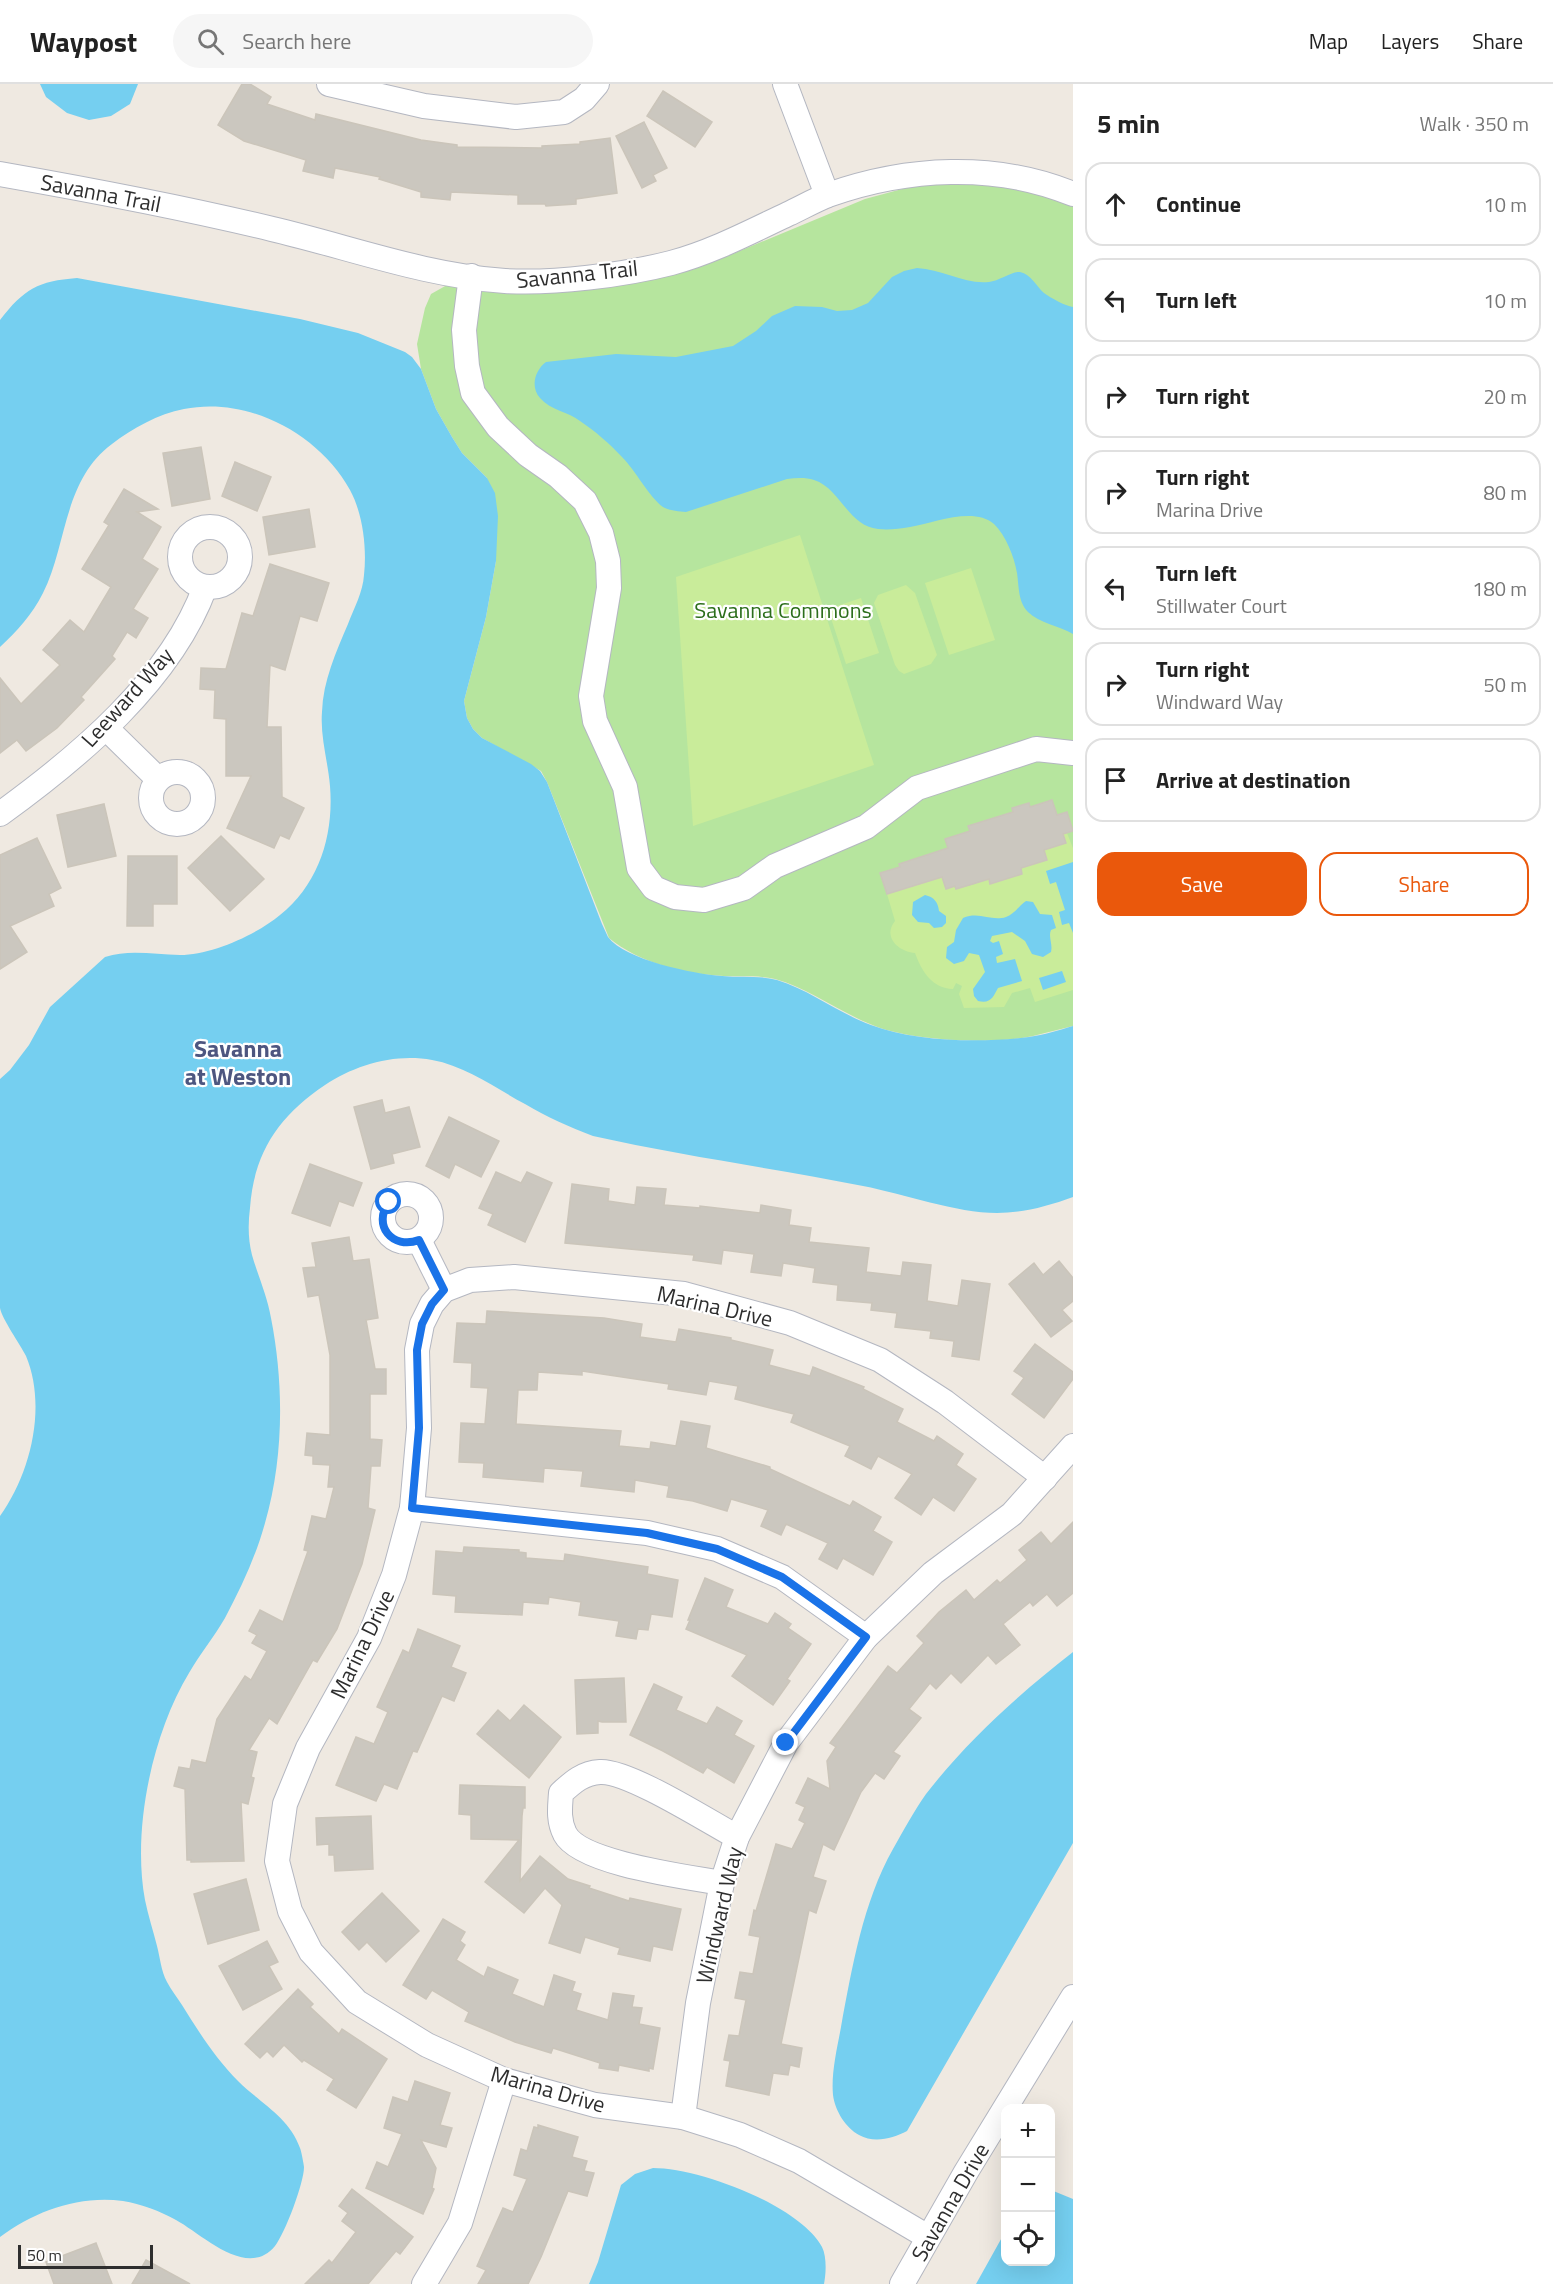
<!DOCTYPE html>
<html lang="en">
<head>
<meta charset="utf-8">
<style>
  :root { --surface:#fff; --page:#f6f6f6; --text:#222; --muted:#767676; --line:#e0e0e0; --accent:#ea580c }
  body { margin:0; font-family:"Titillium Web",sans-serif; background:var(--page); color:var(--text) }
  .controls { position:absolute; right:18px; bottom:18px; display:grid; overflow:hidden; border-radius:12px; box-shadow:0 6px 24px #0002 }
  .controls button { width:54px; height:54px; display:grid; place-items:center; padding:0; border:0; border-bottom:2px solid var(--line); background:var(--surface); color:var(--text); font:30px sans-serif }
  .scale { position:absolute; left:18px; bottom:15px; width:135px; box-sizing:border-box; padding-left:6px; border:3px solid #2e2e2e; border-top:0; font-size:16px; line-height:21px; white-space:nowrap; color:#2e2e2e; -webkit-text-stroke:4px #fff; paint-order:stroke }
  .stop { position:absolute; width:18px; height:18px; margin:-14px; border:4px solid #1a73e8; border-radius:50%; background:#fff }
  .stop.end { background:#1a73e8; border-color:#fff; box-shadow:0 2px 6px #0008 }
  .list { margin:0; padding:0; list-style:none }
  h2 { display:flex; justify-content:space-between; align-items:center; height:78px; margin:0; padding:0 24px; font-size:26px }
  h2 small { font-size:20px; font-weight:400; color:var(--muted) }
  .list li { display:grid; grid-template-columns:39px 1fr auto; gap:18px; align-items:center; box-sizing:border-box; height:84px; margin:0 12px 12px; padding:0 12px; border:2px solid var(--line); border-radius:18px }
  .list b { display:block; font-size:22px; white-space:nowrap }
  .list p { margin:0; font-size:20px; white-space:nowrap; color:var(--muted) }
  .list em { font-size:20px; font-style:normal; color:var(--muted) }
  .actions { display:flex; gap:12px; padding:18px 24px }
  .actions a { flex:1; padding:14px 0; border:2px solid var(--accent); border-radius:18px; text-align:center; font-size:21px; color:var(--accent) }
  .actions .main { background:var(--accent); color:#fff }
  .icon { flex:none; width:33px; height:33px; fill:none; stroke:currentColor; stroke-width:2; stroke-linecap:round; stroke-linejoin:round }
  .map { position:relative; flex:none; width:1073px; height:2200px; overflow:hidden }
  header { display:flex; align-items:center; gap:36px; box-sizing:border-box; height:84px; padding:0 30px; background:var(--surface); border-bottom:2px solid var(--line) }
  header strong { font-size:28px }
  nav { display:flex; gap:33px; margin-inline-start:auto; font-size:21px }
  .search { width:420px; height:54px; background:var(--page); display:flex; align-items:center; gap:15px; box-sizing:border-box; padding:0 21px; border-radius:33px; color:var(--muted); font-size:22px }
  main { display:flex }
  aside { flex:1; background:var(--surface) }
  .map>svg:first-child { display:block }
</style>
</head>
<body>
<header>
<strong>Waypost</strong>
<div class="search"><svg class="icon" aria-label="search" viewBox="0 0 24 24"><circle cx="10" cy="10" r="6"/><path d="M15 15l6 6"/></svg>Search here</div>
<nav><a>Map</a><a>Layers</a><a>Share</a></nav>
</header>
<main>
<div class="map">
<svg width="1073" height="2200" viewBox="0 0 1073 2200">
  <rect width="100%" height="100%" fill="#efe9e1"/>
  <!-- green -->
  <path fill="#b6e59e" d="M981,98L1036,109L1073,121V942C1060,945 1046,949 1033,952C992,961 908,957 870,940C838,927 808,904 775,895C758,891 741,893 724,892C685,890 639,879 609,854L547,698L541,687L482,654L473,645L467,634L464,617L486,533L496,477L487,394L462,369L452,353L436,325L421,285L417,260L425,224L431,210L447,201L485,208L557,204L632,194L713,178L865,115L917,101Z"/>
  <!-- pitch -->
  <g fill="#c9ec9a">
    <polygon points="800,451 874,681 693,742 676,493"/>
    <polygon points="971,484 995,556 949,571 925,499"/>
    <polygon points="906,501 915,509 937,571 931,580 904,590 899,587 895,581 874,519 878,511"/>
    <polygon points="861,514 879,569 846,580 828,525"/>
    <path d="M1067,749L1073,764V906L1035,918L1030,904L1012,909L1004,923L964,924L959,910L962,902L956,899L953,905C932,904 922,888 915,869C899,868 882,853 895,837L887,810L935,795L929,776L956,805L975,800L987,791L990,799L1022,790L1020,781H1031L1047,776L1044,766L1065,759L1063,750Z"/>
  </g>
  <!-- water -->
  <g fill="#75cff0">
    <polygon points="40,0 138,0 130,20 111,32 89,36 67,29 46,13"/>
    <path d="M917,184C942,185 966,201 989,198C999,197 1012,187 1020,188C1031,190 1036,202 1044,209C1051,214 1065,222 1073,223V550C1060,542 1039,539 1028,528C1018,518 1019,502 1017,489C1014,472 1006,452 994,440C974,422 933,439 910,443C899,445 888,446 878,445C848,442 840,404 814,396C805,393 796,394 787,395L686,428C678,427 670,427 663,423C649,413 636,387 622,373C610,360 595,347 580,337C569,328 550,326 540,314C530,303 535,286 546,278L616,270L676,273L733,262L756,247L772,232L795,222L822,223L837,227L852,226L868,219L892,193L904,187Z"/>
    <path d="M77,194L300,235L358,249L405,268L412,273L421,285L436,325L452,353L462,369L487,394L495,409L498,432L496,477L486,533L464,617L467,634L473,645L482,654L531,680L540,687L547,698L602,840C604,844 606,849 608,853C625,876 694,890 722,892C741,894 759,891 777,896C810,906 838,929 871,941C915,958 982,959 1029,953C1044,951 1059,946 1073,942V1113C1048,1122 1024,1129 997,1129C956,1129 904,1110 863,1102C773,1084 682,1072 593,1052C569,1043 547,1033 525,1020C495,1004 466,982 432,976C395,969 355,981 325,1001C279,1032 254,1068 250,1124C248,1140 248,1155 252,1171C258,1192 267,1211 271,1234C284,1300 284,1373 265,1439C256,1472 241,1504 225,1534C214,1553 200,1570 189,1589C152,1650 132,1746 145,1816C148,1831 153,1846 157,1862C160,1873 161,1887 167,1898C171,1906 177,1913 182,1921C199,1948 215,1974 238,1997C260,2019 289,2033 300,2064C301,2066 304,2081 304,2083C304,2099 285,2149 275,2162C247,2196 202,2150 176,2136C160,2127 141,2120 123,2117C79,2111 35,2127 0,2153V1432C31,1389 47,1322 26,1272C20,1260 2,1235 0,1224C0,1201 0,1174 0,1151C0,1099 0,1047 0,995L10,986L29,961L50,923L105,873C130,865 155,871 180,871C211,871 256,851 280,831C319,800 334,751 330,702C328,678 320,652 322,628C323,597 336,568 348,540C354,524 363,508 364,491C367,464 363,430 350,406C319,350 248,312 184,325C158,330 133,344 112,360C63,396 67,462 43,509C32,531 17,547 0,563V236C24,205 38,197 77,194Z"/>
    <polygon points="1073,778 1073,849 1069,839 1062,841 1059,828 1065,826 1056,798 1050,800 1046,787"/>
    <path d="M925,811C934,813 938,818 939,827L946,832V839L942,843L934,844L929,839L918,838L912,831L913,818Z"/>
    <path d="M1026,817L1033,818L1040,830L1052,831L1056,844L1051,846C1048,853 1053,860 1051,868L1043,873L1032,870L1025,857L1012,848L992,852L990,857L993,859L999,857L1003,870L996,873L997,879L1015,875L1022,897L998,904C993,913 991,920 978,917L974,912L973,905L985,888L979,871L969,869L964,877L954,880L946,874L947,863L954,858L956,846L963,834C980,827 991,838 1006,833C1014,830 1019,822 1026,817Z"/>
    <polygon points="1062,887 1066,898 1043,906 1039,894"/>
    <path d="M1073,1568V1759L907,2047C893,2054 875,2060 859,2051C846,2044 835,2027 833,2011C831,1989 837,1965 841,1943C852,1884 863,1818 893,1765C903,1747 914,1727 926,1710C968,1656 1019,1610 1073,1568Z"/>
    <path d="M653,2084C699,2084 799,2121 822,2163C827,2173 826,2190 824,2200H589L598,2178L621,2101L635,2090Z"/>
    <polygon points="1051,2106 1073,2115 1073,2200 976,2200 1005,2148 1005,2178 1050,2178"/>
  </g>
  <!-- building -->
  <g fill="#cbc7bf" stroke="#cbc5ba" stroke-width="1.5">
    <polygon points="242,0 250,0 271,13 267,20 315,36 316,30 421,56 457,61 457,63 542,64 542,62 580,60 580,58 610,54 617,109 576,115 576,120 546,122 545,120 518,120 518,111 451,108 450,116 421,113 421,108 379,95 380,93 335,84 333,94 303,87 306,76 244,57 218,41"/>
    <polygon points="663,7 712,38 695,63 647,32"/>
    <polygon points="644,38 667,84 653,91 656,97 642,104 616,52"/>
    <polygon points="201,363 210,415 172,422 163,369"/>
    <polygon points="235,378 271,393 257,427 222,412"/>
    <polygon points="124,405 158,425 137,428 161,443 142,475 158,485 133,525 148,534 136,554 127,548 112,572 115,575 81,613 84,616 57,644 26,667 17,656 0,669 0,594 21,620 60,581 43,566 70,536 84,548 111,503 82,485 109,441 104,438"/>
    <polygon points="309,425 315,463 269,471 263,433"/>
    <polygon points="270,480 329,499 317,537 300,532 285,586 270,581 267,643 281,643 282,713 304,724 289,755 280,751 274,764 227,744 251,692 226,692 226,635 214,634 215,606 200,605 201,584 226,585 242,529 253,532"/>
    <polygon points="1052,716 1057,731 1067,728 1073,747 1063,750 1066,759 1044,766 1047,776 1021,784 1022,790 990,800 989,795 956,805 955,802 946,805 942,793 887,810 880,789 900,783 899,780 948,764 945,755 970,747 968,742 1013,728 1012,724 1029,719 1030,723"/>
    <polygon points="104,720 116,772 68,783 57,731"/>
    <polygon points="221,752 264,795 230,827 188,784"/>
    <polygon points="37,754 61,804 49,810 54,822 10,842 27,868 0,885 0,771"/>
    <polygon points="128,772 177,772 177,820 153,820 153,842 127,842"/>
    <polygon points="382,1016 385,1029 409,1023 420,1063 392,1070 394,1079 371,1085 354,1023"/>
    <polygon points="449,1033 499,1057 481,1093 455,1080 449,1094 426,1082"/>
    <polygon points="310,1080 362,1099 353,1122 339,1117 330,1142 292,1129"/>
    <polygon points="496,1088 521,1099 527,1088 552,1099 525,1158 488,1141 493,1130 479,1124"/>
    <polygon points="572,1100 609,1105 608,1117 635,1121 637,1103 666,1105 664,1121 700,1124 700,1122 760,1129 761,1121 791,1126 789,1141 811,1144 809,1158 869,1164 866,1188 901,1192 903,1178 931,1181 927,1217 958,1222 962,1196 990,1200 979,1276 952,1272 954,1257 930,1254 931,1247 895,1243 897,1229 871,1226 872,1219 837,1216 838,1201 813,1198 815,1184 783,1179 781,1192 751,1188 754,1170 723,1166 721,1180 693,1176 694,1171 565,1159"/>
    <polygon points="349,1153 353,1177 369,1175 378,1234 366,1236 375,1285 386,1285 386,1310 370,1310 370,1355 382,1356 380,1382 371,1382 368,1424 375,1426 362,1480 337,1545 317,1578 313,1576 277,1640 269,1634 249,1666 257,1668 251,1693 254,1694 248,1720 241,1718 244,1777 191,1778 191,1776 187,1776 185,1705 174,1702 179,1683 190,1685 192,1676 206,1679 217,1635 245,1592 251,1596 267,1567 252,1559 257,1551 249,1547 260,1526 283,1538 308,1467 304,1466 312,1432 326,1435 334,1403 328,1403 330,1381 313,1380 313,1372 305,1371 307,1349 330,1351 330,1271 319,1211 308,1213 303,1184 316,1183 312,1159"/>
    <polygon points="1059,1177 1073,1194 1073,1217 1062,1226 1072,1237 1051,1253 1009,1200 1034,1179 1043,1191"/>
    <polygon points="487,1227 604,1234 642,1240 640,1253 676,1258 679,1245 731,1254 731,1256 773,1266 769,1281 810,1292 813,1283 864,1303 863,1305 903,1325 897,1338 934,1357 937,1352 963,1370 956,1381 976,1395 954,1427 933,1413 921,1431 895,1414 912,1390 878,1372 871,1385 845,1372 850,1362 791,1338 794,1330 735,1315 738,1302 709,1297 706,1311 668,1305 669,1300 582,1287 582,1291 538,1288 537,1306 518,1306 516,1340 621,1347 619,1362 650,1365 651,1358 676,1362 681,1337 710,1342 706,1364 770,1383 770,1385 850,1422 853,1417 881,1433 873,1447 892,1458 873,1491 843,1474 837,1485 819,1475 828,1459 786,1440 781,1451 761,1442 768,1426 731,1415 727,1427 693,1417 667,1413 669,1402 635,1396 634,1408 581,1402 583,1387 544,1384 543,1398 483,1393 484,1379 459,1378 461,1339 485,1340 488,1304 471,1303 472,1279 454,1278 457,1239 486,1240"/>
    <polygon points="1035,1260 1073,1288 1073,1295 1044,1334 1012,1310 1024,1294 1014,1287"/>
    <polygon points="1073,1438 1073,1509 1057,1522 1047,1510 1033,1522 1030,1518 1003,1540 1020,1561 996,1580 988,1571 961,1599 951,1589 936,1605 930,1599 909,1625 921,1634 893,1668 900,1672 884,1695 875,1689 861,1708 834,1766 823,1760 813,1793 826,1797 816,1829 809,1826 781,1960 802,1964 799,1983 790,1981 788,1991 773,1989 769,2011 726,2002 730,1977 724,1976 729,1951 739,1952 746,1916 735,1914 740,1888 753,1890 760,1853 749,1851 754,1826 756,1827 776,1760 792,1765 805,1739 799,1736 805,1723 796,1719 808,1694 830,1705 827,1677 836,1663 830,1659 888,1582 897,1589 924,1559 917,1552 939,1528 966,1506 974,1516 997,1496 1000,1499 1027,1476 1019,1466 1041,1448 1051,1460"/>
    <polygon points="464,1463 519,1466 519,1468 526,1469 526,1474 564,1477 565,1470 648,1483 647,1490 678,1496 672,1533 651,1530 648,1546 638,1545 636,1555 616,1552 619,1537 579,1531 581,1518 549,1513 548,1520 523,1518 522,1531 455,1528 456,1512 433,1510 436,1467 463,1469"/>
    <polygon points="705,1494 733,1506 726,1523 768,1540 775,1529 791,1540 788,1544 811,1560 787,1595 790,1597 773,1621 732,1592 747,1571 686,1545 690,1536 688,1536"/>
    <polygon points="418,1545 460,1562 451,1583 466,1589 454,1617 442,1612 417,1668 413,1667 397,1705 384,1700 376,1717 336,1701 356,1653 374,1660 388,1628 377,1623 403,1566 409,1569"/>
    <polygon points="624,1594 626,1638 602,1638 598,1637 598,1649 577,1650 575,1596"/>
    <polygon points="654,1600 682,1613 676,1626 707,1640 717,1623 742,1637 734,1651 754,1662 734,1699 707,1683 703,1689 663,1667 630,1651"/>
    <polygon points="524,1621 561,1653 529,1694 477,1650 498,1626 510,1637"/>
    <polygon points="460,1701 525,1703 525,1724 523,1724 522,1732 520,1797 540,1772 568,1795 590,1802 589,1804 629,1817 630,1814 681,1825 672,1866 653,1862 650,1877 618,1870 620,1864 585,1853 580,1869 549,1859 562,1821 545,1804 524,1829 485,1798 519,1756 471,1755 471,1731 459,1730"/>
    <polygon points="371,1732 373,1785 335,1787 334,1771 329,1771 329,1760 317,1761 316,1734"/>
    <polygon points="246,1795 259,1846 208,1860 194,1810"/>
    <polygon points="382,1809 419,1847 386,1878 367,1858 359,1866 342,1848"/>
    <polygon points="443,1835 465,1848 460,1857 465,1861 456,1876 484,1893 488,1883 518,1896 512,1910 544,1923 554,1891 575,1898 572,1907 581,1910 576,1926 608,1936 613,1909 634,1912 632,1923 642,1924 639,1940 660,1944 653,1985 649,1984 649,1987 619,1981 618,1987 599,1984 600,1979 553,1964 551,1969 515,1958 465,1937 469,1928 432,1906 426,1915 403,1901"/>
    <polygon points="267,1857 278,1878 269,1882 282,1905 243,1926 219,1882"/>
    <polygon points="298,1905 313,1920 310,1923 339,1950 342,1945 387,1975 356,2024 327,2006 334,1995 304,1976 302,1978 284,1961 273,1973 267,1967 260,1974 245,1960"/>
    <polygon points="415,1997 450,2009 440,2041 452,2044 446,2063 421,2056 436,2084 432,2104 434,2105 423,2130 366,2104 377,2078 388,2083 402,2050 384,2044 393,2013 408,2018"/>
    <polygon points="538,2041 578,2053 572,2073 587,2077 584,2087 594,2089 587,2112 568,2107 541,2173 528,2200 478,2200 486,2186 477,2182 503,2124 513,2128 527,2095 514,2091 521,2065 527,2067 534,2043 538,2044"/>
    <polygon points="352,2105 413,2153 400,2170 396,2167 368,2200 305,2200 329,2176 332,2179 356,2148 342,2137 348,2129 339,2122"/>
    <polygon points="96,2159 112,2200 54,2200 46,2178"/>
    <polygon points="146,2176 190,2200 132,2200"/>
  </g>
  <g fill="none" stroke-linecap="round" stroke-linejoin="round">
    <!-- minor casing -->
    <g stroke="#b4b7c1" stroke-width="26">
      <g id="minor">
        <polyline points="329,0 424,22 516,33 564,28 584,15 597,0"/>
        <polyline points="785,0 827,111"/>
        <path d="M0,90C91,106 182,123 272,145C349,163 426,192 505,197C553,200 624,191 671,179C712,168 750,148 788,130C801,124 815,116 828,111C907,83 995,78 1073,110"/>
        <polyline points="471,192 464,246 467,282 473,309 498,343 528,371 558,392 585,417 601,449 608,477 609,504 591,612 595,637 625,703 639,784 654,804 675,813 704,816 744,804 775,782 866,743 917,704 1036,665 1073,669"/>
        <circle cx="210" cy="473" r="30"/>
        <polyline points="106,644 158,695"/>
        <circle cx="177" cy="714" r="26"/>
        <path d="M0,730C79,673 171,596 205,503"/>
        <circle cx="407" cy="1134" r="24"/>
        <polyline points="419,1156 444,1206"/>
        <polyline points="412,1424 647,1449 717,1465 782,1493 866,1553"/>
        <path d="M722,1799C689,1793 581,1780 565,1750C558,1736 560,1723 561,1709C573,1698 583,1689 600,1688C628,1686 709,1738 737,1753"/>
        <polyline points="683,2033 698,1919 722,1799 737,1753 786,1659 866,1553 933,1489 1012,1430 1073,1362"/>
        <polyline points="928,2153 799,2077 740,2051 683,2033 595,2021 504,1996 427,1961 357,1918 311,1868 290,1827 277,1777 285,1720 308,1664 369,1554 394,1491 412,1424 419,1344 417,1266 422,1240 432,1220 444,1206 470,1196 514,1193 684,1210 790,1239 880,1276 945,1318 1045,1394"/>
        <polyline points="424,2200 460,2139 504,1996"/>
        <polyline points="902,2200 966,2088 1073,1913"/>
      </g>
    </g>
    <!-- minor -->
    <use href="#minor" stroke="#fff" stroke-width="24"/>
  </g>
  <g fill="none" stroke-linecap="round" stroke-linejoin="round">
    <!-- route -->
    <path stroke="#1a73e8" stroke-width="8" d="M389,1118C372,1141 392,1166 419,1156L444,1206L432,1220L422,1240L417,1266L419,1344L412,1424L647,1449L717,1465L782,1493L866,1553L786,1659"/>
  </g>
  <g text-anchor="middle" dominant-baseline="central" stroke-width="4.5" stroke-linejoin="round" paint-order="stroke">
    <!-- street labels -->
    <g font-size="22" fill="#2e2e2e" stroke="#fff">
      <text transform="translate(101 109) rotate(11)">Savanna Trail</text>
      <text transform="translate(577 190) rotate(-6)">Savanna Trail</text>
      <text transform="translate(127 613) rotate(-48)">Leeward Way</text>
      <text transform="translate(715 1222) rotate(13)">Marina Drive</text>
      <text transform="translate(362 1560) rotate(-64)">Marina Drive</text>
      <text transform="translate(719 1831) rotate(-77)">Windward Way</text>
      <text transform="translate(548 2005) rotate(16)">Marina Drive</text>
      <text transform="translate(950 2118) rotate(-60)">Savanna Drive</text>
    </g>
    <!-- park labels -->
    <g font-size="22" fill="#2c6e1b" stroke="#fff">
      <text x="783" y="526">Savanna Commons</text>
    </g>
    <!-- neighbourhood labels -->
    <g font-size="24" font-weight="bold" fill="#4d5680" stroke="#fff">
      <text x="238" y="964">Savanna<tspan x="238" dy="28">at Weston</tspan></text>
    </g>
  </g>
</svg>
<div class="controls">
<button>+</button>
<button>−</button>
<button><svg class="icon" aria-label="locate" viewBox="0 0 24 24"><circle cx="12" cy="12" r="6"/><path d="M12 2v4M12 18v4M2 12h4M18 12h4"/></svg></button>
</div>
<div class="scale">50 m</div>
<div class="stop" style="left:389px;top:1118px"></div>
<div class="stop end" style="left:786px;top:1659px"></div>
</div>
<aside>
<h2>5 min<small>Walk · 350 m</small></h2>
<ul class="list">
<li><svg class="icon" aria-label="ahead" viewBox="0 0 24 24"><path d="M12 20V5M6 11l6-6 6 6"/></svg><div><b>Continue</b></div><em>10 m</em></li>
<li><svg class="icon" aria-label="left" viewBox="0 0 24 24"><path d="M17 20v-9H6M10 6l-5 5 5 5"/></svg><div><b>Turn left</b></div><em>10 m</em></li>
<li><svg class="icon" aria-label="right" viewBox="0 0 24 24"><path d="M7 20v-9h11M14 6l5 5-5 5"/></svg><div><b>Turn right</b></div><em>20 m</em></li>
<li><svg class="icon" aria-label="right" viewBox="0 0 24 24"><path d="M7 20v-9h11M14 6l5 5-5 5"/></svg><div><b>Turn right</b><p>Marina Drive</p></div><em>80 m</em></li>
<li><svg class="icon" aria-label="left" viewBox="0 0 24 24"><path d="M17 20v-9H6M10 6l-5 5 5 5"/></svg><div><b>Turn left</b><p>Stillwater Court</p></div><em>180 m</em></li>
<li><svg class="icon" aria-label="right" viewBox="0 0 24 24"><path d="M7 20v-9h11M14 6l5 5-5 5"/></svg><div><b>Turn right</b><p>Windward Way</p></div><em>50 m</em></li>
<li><svg class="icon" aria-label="arrive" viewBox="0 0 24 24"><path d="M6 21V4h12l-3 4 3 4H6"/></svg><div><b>Arrive at destination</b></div></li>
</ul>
<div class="actions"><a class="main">Save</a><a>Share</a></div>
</aside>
</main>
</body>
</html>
